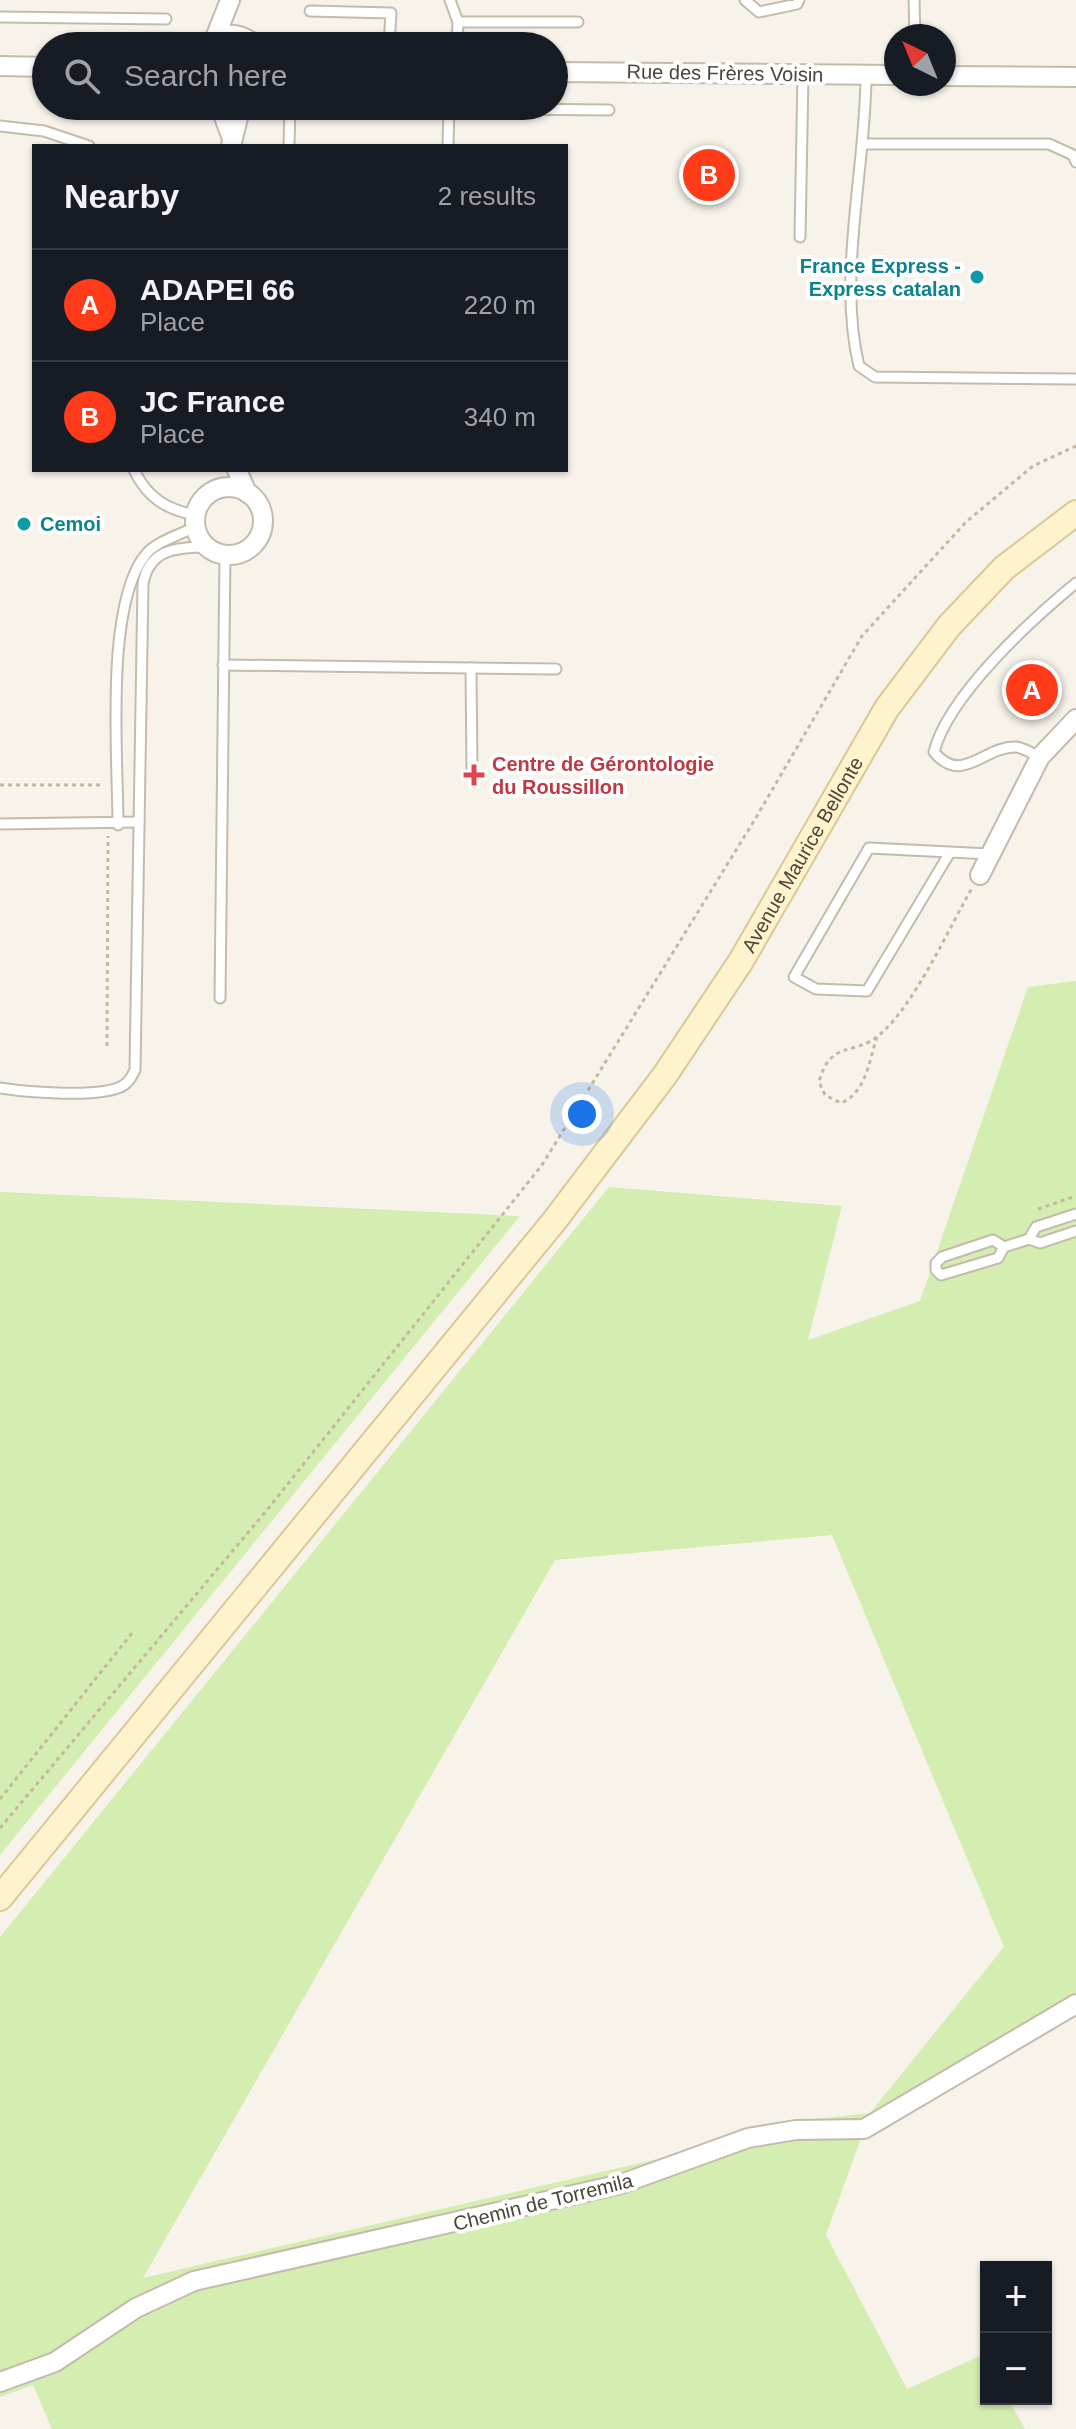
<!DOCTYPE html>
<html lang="en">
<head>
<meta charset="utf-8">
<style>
  :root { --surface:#171b24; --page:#20242c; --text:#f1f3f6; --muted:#9ea1a6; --line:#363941; --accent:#ff3b1a }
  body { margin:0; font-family:Arial,sans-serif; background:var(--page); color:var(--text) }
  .controls { position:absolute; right:24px; bottom:24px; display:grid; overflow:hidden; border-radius:0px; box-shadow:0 2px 6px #0004 }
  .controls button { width:72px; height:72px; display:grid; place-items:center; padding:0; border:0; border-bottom:2px solid var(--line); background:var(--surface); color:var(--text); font:40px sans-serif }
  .compass { position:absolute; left:884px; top:24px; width:72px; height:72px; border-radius:50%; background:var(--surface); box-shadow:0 2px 6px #0004; rotate:317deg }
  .you { position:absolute; left:582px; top:1114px; width:28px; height:28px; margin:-20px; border:6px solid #fff; border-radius:50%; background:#1a73e8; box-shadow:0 0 0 12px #1a73e833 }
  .badge { display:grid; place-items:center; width:52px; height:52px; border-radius:50%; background:var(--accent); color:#fff; font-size:26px; font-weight:700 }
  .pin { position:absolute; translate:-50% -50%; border:4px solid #fff; box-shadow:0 2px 8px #0006 }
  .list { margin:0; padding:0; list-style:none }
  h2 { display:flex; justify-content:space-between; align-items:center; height:104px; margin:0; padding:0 32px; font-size:34px }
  h2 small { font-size:26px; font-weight:400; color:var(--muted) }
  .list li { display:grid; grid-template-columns:52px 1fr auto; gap:24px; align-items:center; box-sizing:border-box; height:112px; padding:0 32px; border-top:2px solid var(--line) }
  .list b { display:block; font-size:30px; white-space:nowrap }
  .list p { margin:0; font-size:26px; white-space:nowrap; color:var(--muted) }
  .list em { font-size:26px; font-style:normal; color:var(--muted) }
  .icon { flex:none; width:44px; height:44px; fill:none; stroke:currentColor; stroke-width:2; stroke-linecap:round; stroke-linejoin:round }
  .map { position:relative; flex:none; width:1076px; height:2429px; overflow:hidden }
  .search { position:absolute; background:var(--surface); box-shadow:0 2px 6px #0004; left:32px; top:32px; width:536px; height:88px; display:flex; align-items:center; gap:20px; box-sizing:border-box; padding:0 28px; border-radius:44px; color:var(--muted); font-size:30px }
  .panel { position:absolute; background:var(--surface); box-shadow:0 2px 6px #0004; left:32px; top:144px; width:536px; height:328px; border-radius:0px }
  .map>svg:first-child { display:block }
</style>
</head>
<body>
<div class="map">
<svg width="1076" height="2429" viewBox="0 0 1076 2429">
  <rect width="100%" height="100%" fill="#f7f3eb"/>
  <!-- green -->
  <g fill="#d3eeb0" fill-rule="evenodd">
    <path d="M1076,981V1993L870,2113L826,2235L907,2389L984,2354L986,2399H1008L1025,2429H52L33,2385L0,2397V1937L609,1187L842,1206L808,1340L920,1301L1028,987ZM832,1535L1004,1947L870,2113L750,2126L666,2157L143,2278L555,1560Z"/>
    <polygon points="0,1192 520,1216 0,1855"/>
  </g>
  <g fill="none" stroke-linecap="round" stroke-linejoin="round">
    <!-- lane casing -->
    <g stroke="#c4bbac" stroke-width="13">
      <g id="lane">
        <polyline points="450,0 458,22"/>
        <polyline points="745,0 759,12 797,4 799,0"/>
        <polyline points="914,0 915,36"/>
        <polyline points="310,11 391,13 389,46"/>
        <polyline points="0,17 166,19"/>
        <polyline points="457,46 458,22 578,22"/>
        <path d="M866,75C866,167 837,276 859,366L875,377L1076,379"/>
        <polyline points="498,106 497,109 609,110"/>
        <polyline points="0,126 44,131 89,146"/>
        <polyline points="864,144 1049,144 1073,155 1076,162"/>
        <polyline points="289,146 290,106"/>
        <polyline points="448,146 449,106"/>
        <polyline points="800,237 803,74"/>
        <path d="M134,470C147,497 166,510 196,515"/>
        <polyline points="223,665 556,669"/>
        <polyline points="471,668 472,768"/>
        <path d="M1040,757C1033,754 1024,748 1016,747C984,746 962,786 934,752C948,696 1031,620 1076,583"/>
        <polyline points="0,824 139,822"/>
        <path d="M118,825C118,759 104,602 147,553C159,540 181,535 196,526"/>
        <polyline points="949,854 867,991 816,989 794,977 869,848 990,854"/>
        <polyline points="220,998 225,555"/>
        <path d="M0,1088C25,1092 103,1099 124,1085C130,1081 132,1076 135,1070L143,584C149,549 177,547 207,547"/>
        <polyline points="1029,1239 1036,1227 1076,1214"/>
        <polyline points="1004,1247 993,1240 942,1257 936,1263 936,1270 941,1275 998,1258 1004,1247 1029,1239 1040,1243 1076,1231"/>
      </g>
    </g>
    <!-- street casing -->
    <g stroke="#c4bbac" stroke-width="22">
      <g id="street">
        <polyline points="215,38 230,0"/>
        <path d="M205,46C221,31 240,31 256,46"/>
        <polyline points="0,66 46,67"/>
        <polyline points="554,72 896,75"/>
        <polyline points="944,76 1076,77"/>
        <polyline points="220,106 231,136"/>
        <polyline points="231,146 241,106"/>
        <polyline points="237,470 247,493"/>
        <circle cx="229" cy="521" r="34"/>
        <polyline points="980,875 1040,757 1076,719"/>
        <polyline points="0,2382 55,2362 136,2308 194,2281 621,2184 748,2138 796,2130 864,2129 1076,2004"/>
      </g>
    </g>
    <!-- secondary casing -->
    <g stroke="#dbc897" stroke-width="28">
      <g id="secondary">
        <path id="s1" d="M0,1898L555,1220L665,1075L741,961L887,708L949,626L1004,568L1076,513"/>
      </g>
    </g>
    <!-- path -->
    <g stroke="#c7b79c" stroke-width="3" stroke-dasharray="4 4" stroke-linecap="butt">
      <polyline points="0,785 104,785"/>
      <path d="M877,1037C869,1061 866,1093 841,1103L825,1095L819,1082C830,1040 853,1056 878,1036C913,1008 949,928 972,888"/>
      <polyline points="107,1046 108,836"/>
      <polyline points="1038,1209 1076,1196"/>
      <polyline points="0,1799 132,1633"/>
      <polyline points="0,1828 267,1510 542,1165 754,821 862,636 966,522 1033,466 1076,446"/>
    </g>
    <!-- lane -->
    <use href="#lane" stroke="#fff" stroke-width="9"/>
    <!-- street -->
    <use href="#street" stroke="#fff" stroke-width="18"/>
    <!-- secondary -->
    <use href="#secondary" stroke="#fff3cd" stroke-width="24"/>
  </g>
  <!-- markers -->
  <g fill="#0f9aa8" stroke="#fff" stroke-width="3">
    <circle cx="977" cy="277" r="8"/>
    <circle cx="24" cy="524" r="8"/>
  </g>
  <path fill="#e0444e" stroke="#fff" stroke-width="3" d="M470 763h8v8h8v8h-8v8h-8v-8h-8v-8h8z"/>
  <g text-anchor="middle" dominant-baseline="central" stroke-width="8" stroke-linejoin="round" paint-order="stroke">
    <!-- street labels -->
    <g font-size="20" fill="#4c4437" stroke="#fff">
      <text transform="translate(725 73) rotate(1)">Rue des Frères Voisin</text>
      <text stroke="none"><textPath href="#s1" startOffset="1318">Avenue Maurice Bellonte</textPath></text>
      <text transform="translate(543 2202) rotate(-14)">Chemin de Torremila</text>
    </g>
    <!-- culture labels -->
    <g font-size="20" font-weight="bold" fill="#0d838f" stroke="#fff" text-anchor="end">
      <text x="961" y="266">France Express -<tspan x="961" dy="23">Express catalan</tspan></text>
      <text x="40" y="524" text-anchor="start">Cemoi</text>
    </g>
    <!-- health labels -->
    <g font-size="20" font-weight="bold" fill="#be3a42" stroke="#fff" text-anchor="start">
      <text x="492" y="764">Centre de Gérontologie<tspan x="492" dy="23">du Roussillon</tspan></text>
    </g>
  </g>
</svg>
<div class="controls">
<button>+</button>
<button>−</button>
</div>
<svg class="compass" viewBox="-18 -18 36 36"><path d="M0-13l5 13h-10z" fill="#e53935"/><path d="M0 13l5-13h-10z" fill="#9ea1a6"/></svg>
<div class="you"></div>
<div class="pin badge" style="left:1032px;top:690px">A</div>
<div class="pin badge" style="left:709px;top:175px">B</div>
<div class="search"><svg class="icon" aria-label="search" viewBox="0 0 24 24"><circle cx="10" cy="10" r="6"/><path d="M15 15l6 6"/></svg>Search here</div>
<section class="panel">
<h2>Nearby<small>2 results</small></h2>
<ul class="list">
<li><span class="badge">A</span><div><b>ADAPEI 66</b><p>Place</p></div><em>220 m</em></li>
<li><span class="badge">B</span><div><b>JC France</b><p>Place</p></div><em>340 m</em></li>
</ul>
</section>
</div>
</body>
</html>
